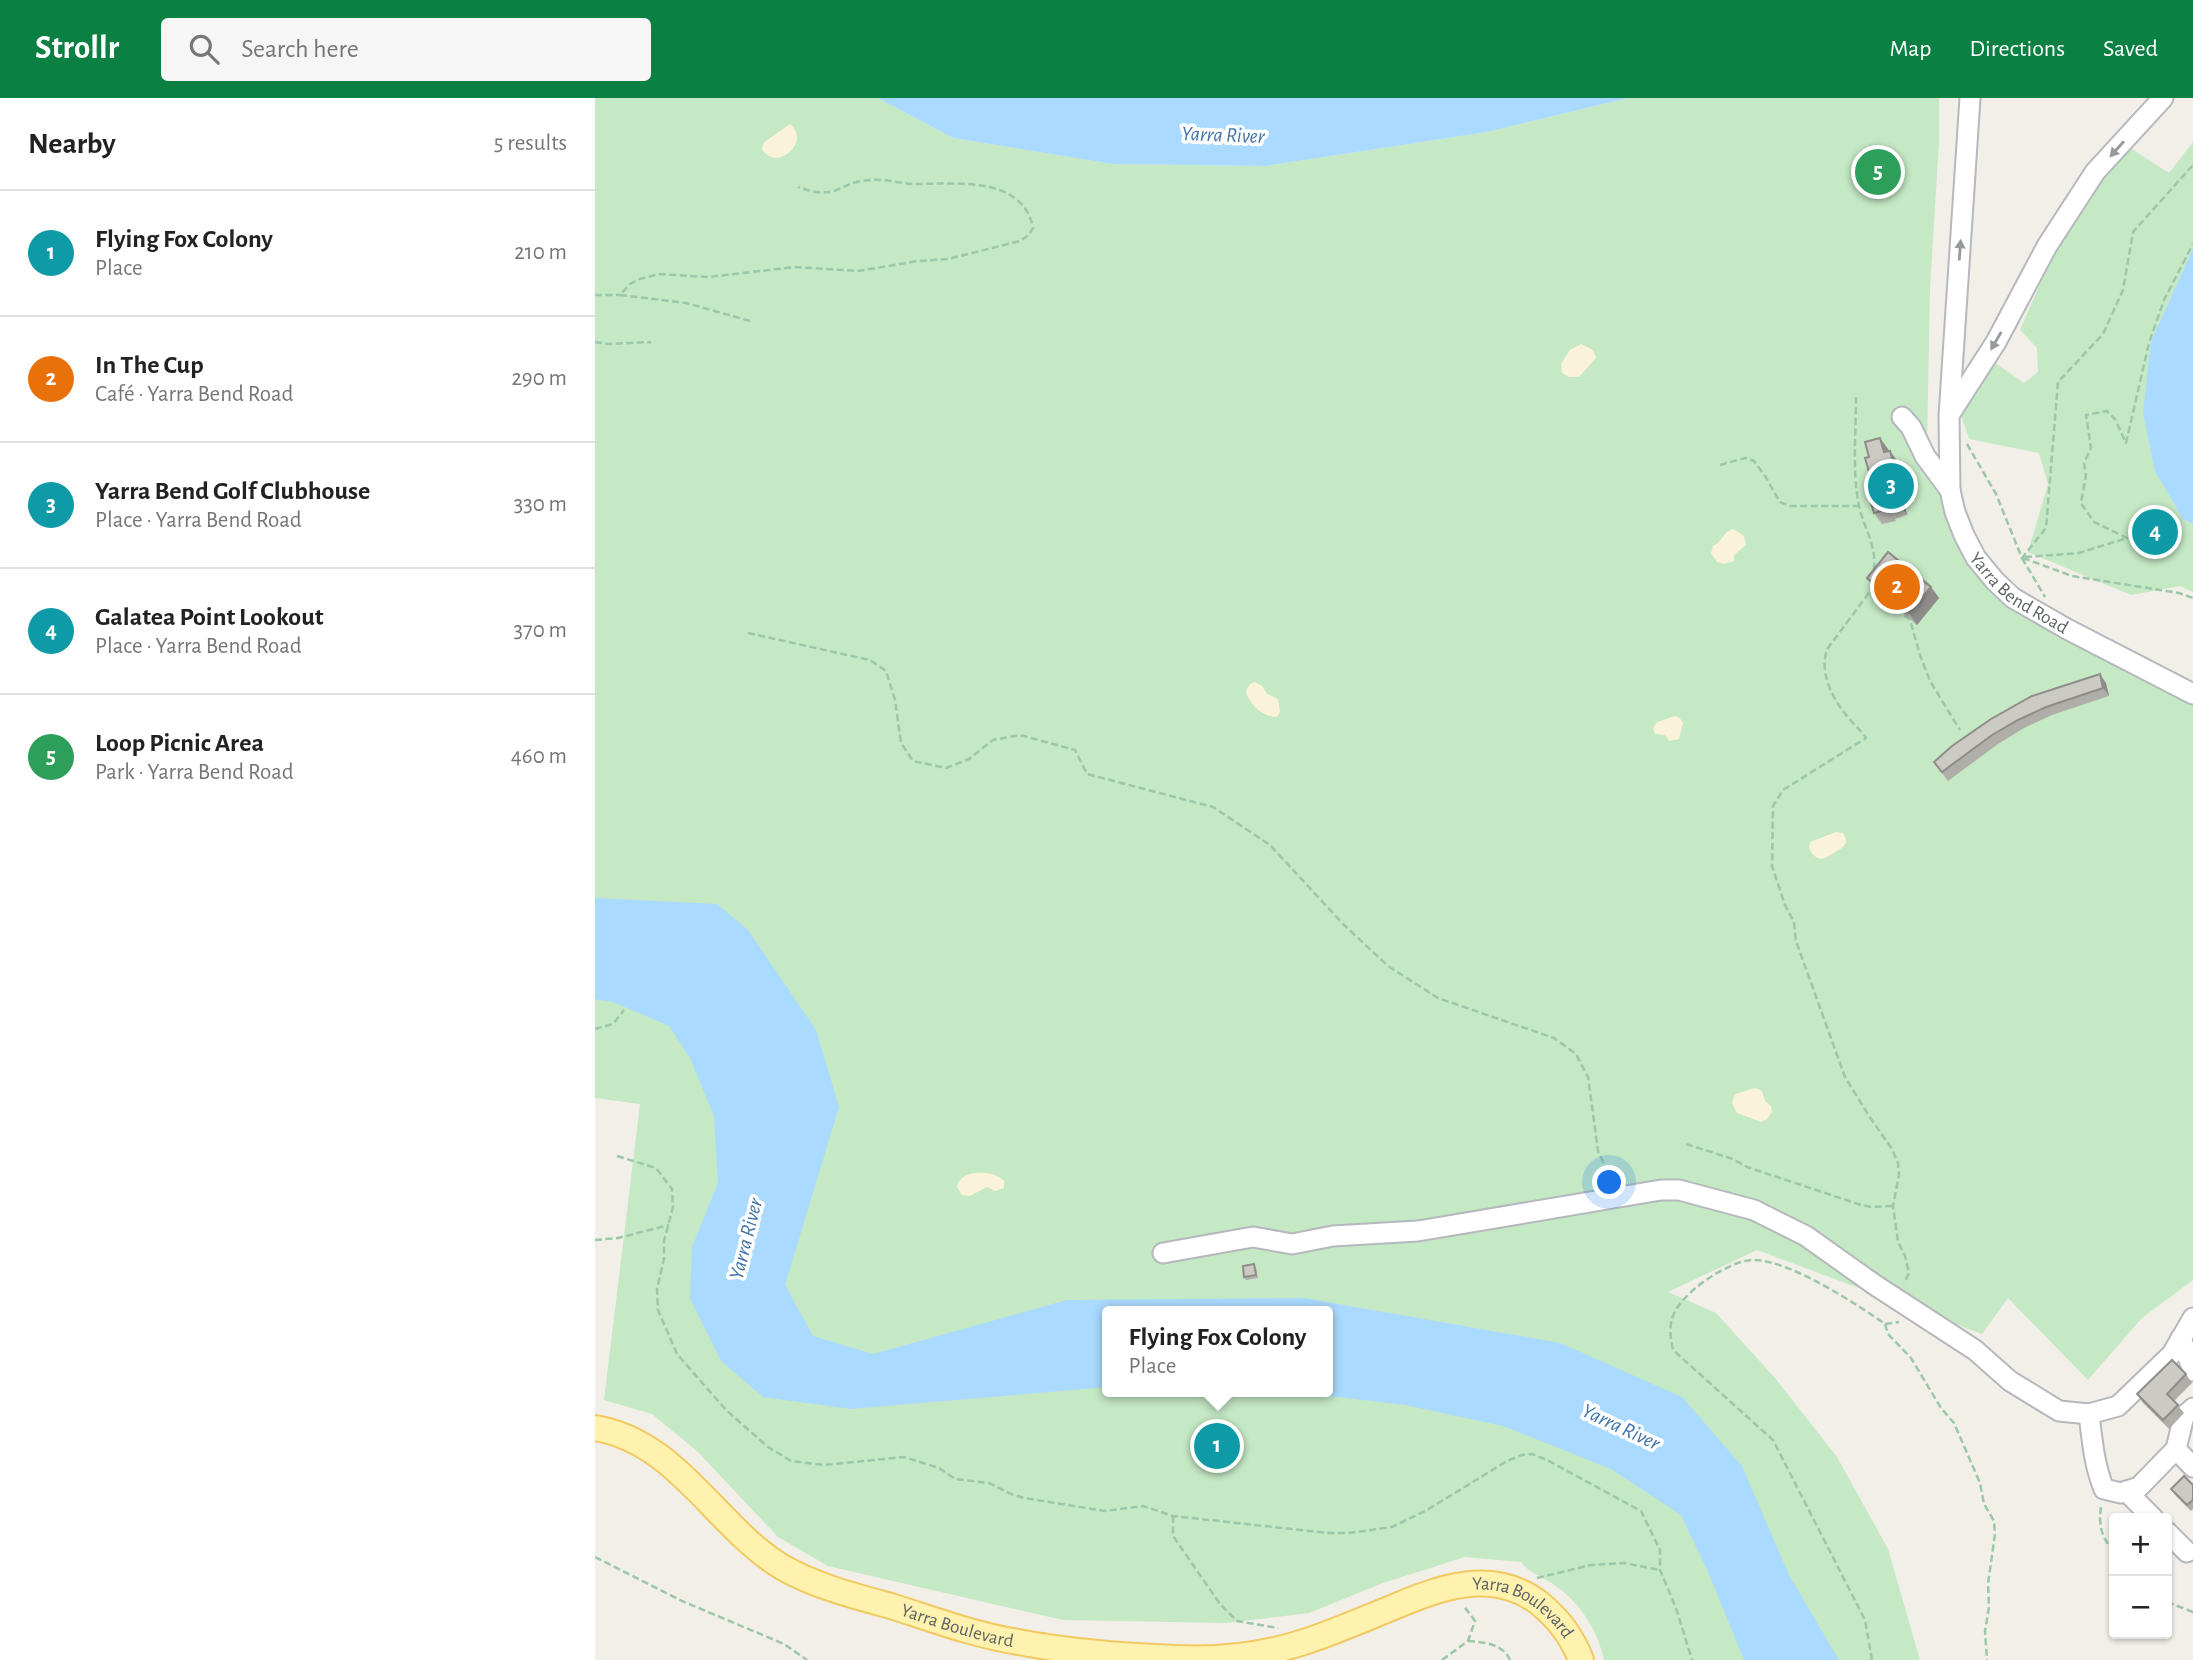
<!DOCTYPE html>
<html lang="en">
<head>
<meta charset="utf-8">
<style>
  :root { --surface:#fff; --page:#f6f6f6; --text:#222; --muted:#767676; --line:#e0e0e0; --accent:#0b8043 }
  body { margin:0; font-family:"Alegreya Sans",sans-serif; background:var(--page); color:var(--text) }
  .controls { position:absolute; right:21px; bottom:21px; display:grid; overflow:hidden; border-radius:7px; box-shadow:0 2px 5px #0004 }
  .controls button { width:63px; height:63px; display:grid; place-items:center; padding:0; border:0; border-bottom:2px solid var(--line); background:var(--surface); color:var(--text); font:35px sans-serif }
  .you { position:absolute; left:1015px; top:1085px; width:24px; height:24px; margin:-18px; border:5px solid #fff; border-radius:50%; background:#1a73e8; box-shadow:0 0 0 10px #1a73e833 }
  .badge { display:grid; place-items:center; width:46px; height:46px; border-radius:50%; background:var(--accent); color:#fff; font-size:23px; font-weight:700 }
  .pin { position:absolute; translate:-50% -50%; border:4px solid #fff; box-shadow:0 2px 7px #0006 }
  .popup { position:absolute; left:507px; top:1208px; width:231px; height:91px; box-sizing:border-box; display:grid; place-content:center; border-radius:7px; background:var(--surface); filter:drop-shadow(0 2px 5px #0005); font-size:23px; white-space:nowrap; color:var(--muted) }
  .popup b { font-size:26px; color:var(--text) }
  .popup::after { content:''; position:absolute; left:50%; top:100%; margin-left:-14px; border:14px solid transparent; border-top-color:var(--surface) }
  .list { margin:0; padding:0; list-style:none }
  h2 { display:flex; justify-content:space-between; align-items:center; height:91px; margin:0; padding:0 28px; font-size:30px }
  h2 small { font-size:23px; font-weight:400; color:var(--muted) }
  .list li { display:grid; grid-template-columns:46px 1fr auto; gap:21px; align-items:center; box-sizing:border-box; height:126px; padding:0 28px; border-top:2px solid var(--line) }
  .list b { display:block; font-size:26px; white-space:nowrap }
  .list p { margin:0; font-size:23px; white-space:nowrap; color:var(--muted) }
  .list em { font-size:23px; font-style:normal; color:var(--muted) }
  .icon { flex:none; width:38px; height:38px; fill:none; stroke:currentColor; stroke-width:2; stroke-linecap:round; stroke-linejoin:round }
  .map { position:relative; flex:none; width:1598px; height:1562px; overflow:hidden }
  header { display:flex; align-items:center; gap:42px; box-sizing:border-box; height:98px; padding:0 35px; background:var(--accent); color:#fff }
  header strong { font-size:33px }
  nav { display:flex; gap:38px; margin-inline-start:auto; font-size:24px }
  .search { width:490px; height:63px; background:var(--page); display:flex; align-items:center; gap:18px; box-sizing:border-box; padding:0 24px; border-radius:7px; color:var(--muted); font-size:26px }
  main { display:flex }
  aside { flex:1; background:var(--surface) }
  .map>svg:first-child { display:block }
</style>
</head>
<body>
<header>
<strong>Strollr</strong>
<div class="search"><svg class="icon" aria-label="search" viewBox="0 0 24 24"><circle cx="10" cy="10" r="6"/><path d="M15 15l6 6"/></svg>Search here</div>
<nav><a>Map</a><a>Directions</a><a>Saved</a></nav>
</header>
<main>
<aside>
<h2>Nearby<small>5 results</small></h2>
<ul class="list">
<li><span class="badge" style="background:#0f9aa8">1</span><div><b>Flying Fox Colony</b><p>Place</p></div><em>210 m</em></li>
<li><span class="badge" style="background:#e8710a">2</span><div><b>In The Cup</b><p>Café · Yarra Bend Road</p></div><em>290 m</em></li>
<li><span class="badge" style="background:#0f9aa8">3</span><div><b>Yarra Bend Golf Clubhouse</b><p>Place · Yarra Bend Road</p></div><em>330 m</em></li>
<li><span class="badge" style="background:#0f9aa8">4</span><div><b>Galatea Point Lookout</b><p>Place · Yarra Bend Road</p></div><em>370 m</em></li>
<li><span class="badge" style="background:#2e9e5b">5</span><div><b>Loop Picnic Area</b><p>Park · Yarra Bend Road</p></div><em>460 m</em></li>
</ul>
</aside>
<div class="map">
<svg width="1598" height="1562" viewBox="0 0 1598 1562">
  <rect width="100%" height="100%" fill="#f1efe8"/>
  <!-- green -->
  <g fill="#c5e8c5" fill-rule="evenodd">
    <path d="M0,0H283L358,40L518,66L670,68L892,34L1033,0H1344V44L1335,190L1332,346L1400,483L1598,596V1182L1547,1220L1493,1282L1413,1200L1387,1236L1162,1152L1073,1194L1121,1215L1180,1280L1242,1359L1293,1451L1325,1562H1009C1003,1533 986,1506 962,1489C950,1479 936,1477 926,1464L870,1459L788,1485L714,1515L630,1525L468,1522L233,1468L183,1439L103,1354L57,1316L9,1302L45,1006L0,1000ZM512,1213H732V1294H512Z"/>
    <polygon points="1598,44 1598,151 1556,243 1588,421 1598,426 1598,494 1585,488 1536,497 1433,454 1453,386 1444,355 1374,341 1366,317 1388,278 1399,264 1429,285 1443,274 1442,250 1425,232 1488,87 1531,47 1574,75"/>
  </g>
  <!-- sand -->
  <g fill="#fbf3d9">
    <path d="M195,26C214,41 190,65 176,59C173,58 169,54 167,52L168,45Z"/>
    <polygon points="986,246 998,252 1001,260 984,279 974,279 967,275 966,266 975,252"/>
    <path d="M1138,431L1149,438L1151,447L1139,457V463L1129,466L1122,464L1116,455L1118,448C1127,444 1128,434 1138,431Z"/>
    <path d="M660,584L667,588L672,596L683,601L685,614L682,619C668,619 655,607 651,594C653,589 654,585 660,584Z"/>
    <polygon points="1080,618 1084,619 1088,625 1084,641 1074,643 1070,637 1060,636 1058,630 1062,624"/>
    <path d="M1241,734L1248,735C1254,744 1251,748 1242,753C1230,760 1223,767 1214,750L1215,744Z"/>
    <polygon points="1160,990 1167,993 1170,1003 1176,1008 1177,1014 1172,1021 1166,1024 1142,1015 1137,1005 1140,996"/>
    <path d="M379,1075C390,1074 401,1075 409,1083V1090L400,1093L392,1089L375,1098L367,1097L362,1089C364,1080 370,1077 379,1075Z"/>
  </g>
  <!-- water -->
  <g fill="#aadaff">
    <polygon points="283,0 1033,0 892,34 670,68 518,66 358,40"/>
    <polygon points="1598,151 1598,426 1588,421 1560,373 1548,315 1556,243"/>
    <polygon points="0,800 122,806 153,832 221,932 244,1009 190,1187 218,1238 278,1256 472,1202 709,1200 965,1245 1087,1299 1147,1368 1194,1477 1244,1562 1149,1562 1114,1476 1086,1417 1016,1371 908,1328 810,1307 701,1294 732,1294 732,1213 512,1213 512,1289 256,1311 168,1299 126,1263 95,1201 97,1149 123,1085 119,1018 95,960 74,928 18,904 0,901"/>
  </g>
  <g fill="none" stroke-linecap="round" stroke-linejoin="round">
    <!-- minor casing -->
    <g stroke="#b5b8bc" stroke-width="23">
      <g id="minor">
        <path id="s1" d="M1375,0L1354,318L1355,392L1360,414L1369,437L1381,460L1400,483L1418,500L1472,531L1598,596"/>
        <polyline points="1356,314 1401,244 1452,148 1500,74 1568,0"/>
        <polyline points="1307,319 1316,329 1330,358 1355,392"/>
        <polyline points="568,1155 658,1139 697,1146 738,1138 823,1133 1066,1092 1084,1092 1159,1112 1211,1138 1280,1187 1380,1252 1415,1283 1464,1313 1494,1316 1523,1308 1577,1256 1598,1220"/>
        <polyline points="1586,1240 1598,1273"/>
        <path d="M1494,1316C1497,1341 1499,1367 1509,1391L1526,1395L1544,1389L1581,1351L1598,1369"/>
        <polyline points="1581,1351 1589,1318 1598,1310"/>
        <polyline points="1531,1393 1558,1420"/>
        <polyline points="1572,1434 1592,1454"/>
      </g>
    </g>
    <!-- major casing -->
    <g stroke="#f2c960" stroke-width="28">
      <g id="major">
        <path id="s2" d="M0,1330C82,1343 121,1429 187,1469C220,1488 259,1498 296,1508C337,1521 380,1537 423,1544C475,1554 529,1558 582,1560C626,1562 670,1557 712,1543C739,1534 767,1522 794,1511C843,1490 897,1469 944,1505C964,1521 977,1538 986,1562"/>
      </g>
    </g>
    <!-- path -->
    <g stroke="#9cc7a9" stroke-width="2.5" stroke-dasharray="7 3.5" stroke-linecap="butt">
      <polyline points="0,197 25,197"/>
      <path d="M155,223L91,205L25,197L35,186L45,181L64,176L113,179L200,169L263,173L323,163L353,161L425,143L434,137L438,130C428,77 359,86 318,86C304,85 290,81 275,82C241,84 245,104 203,89"/>
      <polyline points="0,244 14,246 56,244"/>
      <path d="M1261,299C1261,333 1257,375 1264,408C1269,430 1282,449 1279,471"/>
      <polyline points="1372,346 1401,396 1427,460 1451,430 1463,284 1508,236 1528,192 1538,134 1598,67"/>
      <polyline points="1125,367 1150,360 1159,363 1170,378 1185,404 1195,408 1264,408"/>
      <polyline points="1560,434 1549,444 1532,440 1499,424 1486,405 1491,377 1489,365 1496,350 1491,317 1512,313 1520,321 1531,345 1554,245 1569,202 1598,146"/>
      <polyline points="1430,459 1484,455 1529,441"/>
      <polyline points="1427,460 1450,499"/>
      <polyline points="1428,460 1477,478 1584,495 1598,500"/>
      <path d="M1277,485L1276,492L1233,550C1223,571 1237,601 1252,618C1258,626 1265,631 1271,640L1188,692L1178,708L1177,768L1190,807L1199,824L1201,843L1250,979L1274,1018L1297,1051L1303,1065L1304,1077L1298,1108L1303,1144L1310,1158L1314,1175L1309,1185"/>
      <polyline points="1276,492 1315,522 1325,557 1335,583 1365,632"/>
      <polyline points="153,535 275,562 291,573 300,602 306,645 318,663 351,670 374,661 398,642 425,637 480,652 492,676 618,709 675,747 748,826 793,868 843,900 959,940 981,956 993,979 1003,1053 1017,1083"/>
      <polyline points="0,931 18,926 29,912"/>
      <polyline points="1091,1046 1138,1061 1152,1069 1263,1106 1276,1109 1298,1108"/>
      <polyline points="22,1058 61,1070 77,1091 78,1109 69,1143 69,1161 62,1191 63,1212 82,1256 131,1312 173,1349 196,1363 229,1367 309,1359 344,1370 360,1381 394,1385 416,1396 429,1400 510,1413 548,1408 578,1418 733,1435 754,1435 797,1429 832,1412 912,1363 927,1357 937,1356 952,1362 1046,1413 1065,1452 1065,1472 1081,1510 1097,1562"/>
      <polyline points="0,1142 23,1140 74,1127"/>
      <polyline points="1290,1226 1293,1236 1316,1260 1346,1310 1359,1325 1385,1385 1389,1406 1399,1423 1400,1436 1393,1486 1394,1509 1390,1533 1392,1562"/>
      <path d="M1506,1409C1503,1427 1507,1441 1519,1453"/>
      <polyline points="578,1418 578,1438 625,1506 642,1523 683,1530"/>
      <polyline points="0,1459 87,1503 189,1546 212,1562"/>
      <polyline points="942,1480 996,1467 1029,1465 1065,1472"/>
      <polyline points="1572,1504 1598,1514"/>
      <path d="M873,1543C889,1544 908,1546 915,1562"/>
      <polyline points="847,1562 873,1543 880,1523 868,1507"/>
      <path d="M1277,1562L1270,1522L1178,1342L1078,1252C1072,1226 1076,1213 1095,1195C1108,1182 1142,1160 1161,1162C1197,1164 1260,1205 1290,1226L1304,1224"/>
    </g>
    <!-- minor -->
    <use href="#minor" stroke="#fff" stroke-width="19"/>
    <!-- major -->
    <use href="#major" stroke="#fff2af" stroke-width="24"/>
  </g>
  <!-- wall -->
  <g fill="#afaea9">
    <polygon points="1293,351 1303,364 1315,407 1310,409 1312,417 1300,421 1301,423 1287,426 1279,415 1280,394"/>
    <polygon points="1272,480 1336,489 1344,500 1322,527 1280,492"/>
    <polygon points="1511,585 1514,598 1457,617 1429,630 1403,646 1353,683 1339,664 1396,621"/>
    <polygon points="661,1169 663,1180 651,1182 649,1179"/>
    <polygon points="1591,1276 1597,1285 1579,1303 1589,1315 1574,1331 1548,1305 1542,1296"/>
    <polygon points="1598,1387 1598,1411 1596,1413 1580,1397 1576,1391"/>
  </g>
  <!-- shaded-wall -->
  <g fill="#8f8d8a">
    <polygon points="1285,340 1293,351 1297,366 1289,354"/>
    <polygon points="1295,353 1303,364 1315,407 1307,396"/>
    <polygon points="1302,398 1310,409 1312,417 1304,406"/>
    <polygon points="1336,489 1344,500 1322,527 1314,515"/>
    <polygon points="1505,576 1511,585 1514,598 1508,590"/>
  </g>
  <!-- building -->
  <g fill="#cccac5" stroke="#8f8d8a" stroke-width="2">
    <polygon points="1285,340 1289,354 1295,353 1307,396 1302,398 1304,406 1292,409 1293,411 1279,415 1273,395 1280,394 1270,360 1274,359 1270,344"/>
    <polygon points="1293,454 1336,489 1314,515 1272,480"/>
    <polygon points="1505,576 1508,590 1451,609 1423,622 1397,637 1347,674 1339,664 1357,648 1396,621 1437,598"/>
    <polygon points="659,1166 661,1177 649,1179 648,1168"/>
    <polygon points="1577,1262 1591,1276 1572,1296 1583,1307 1568,1322 1542,1296"/>
    <polygon points="1589,1378 1598,1387 1598,1402 1592,1407 1576,1391"/>
  </g>
  <!-- one-way arrows -->
  <defs><path id="oneway-solid" d="M-6-.8H1V-3.2L6.5 0L1 3.2V.8H-6Z" transform="scale(1.75)"/></defs>
  <g fill="#979a9d">
    <use href="#oneway-solid" transform="translate(1522 51) rotate(132)"/>
    <use href="#oneway-solid" transform="translate(1365 152) rotate(-86)"/>
    <use href="#oneway-solid" transform="translate(1401 243) rotate(120)"/>
  </g>
  <g text-anchor="middle" dominant-baseline="central" stroke-width="7" stroke-linejoin="round" paint-order="stroke">
    <!-- street labels -->
    <g font-size="19" fill="#5f6368" stroke="#fff">
      <text stroke="none"><textPath href="#s1" startOffset="522">Yarra Bend Road</textPath></text>
      <text stroke="none"><textPath href="#s2" startOffset="1010">Yarra Boulevard</textPath></text>
      <text stroke="none"><textPath href="#s2" startOffset="422">Yarra Boulevard</textPath></text>
    </g>
    <!-- water labels -->
    <g font-size="21" font-style="italic" fill="#4174aa" stroke="#fff">
      <text transform="translate(628 37) rotate(2)">Yarra River</text>
      <text transform="translate(151 1141) rotate(-76)">Yarra River</text>
      <text transform="translate(1026 1329) rotate(25)">Yarra River</text>
    </g>
  </g>
</svg>
<div class="controls">
<button>+</button>
<button>−</button>
</div>
<div class="you"></div>
<div class="pin badge" style="left:622px;top:1348px;background:#0f9aa8">1</div>
<div class="popup"><b>Flying Fox Colony</b>Place</div>
<div class="pin badge" style="left:1302px;top:489px;background:#e8710a">2</div>
<div class="pin badge" style="left:1296px;top:388px;background:#0f9aa8">3</div>
<div class="pin badge" style="left:1560px;top:434px;background:#0f9aa8">4</div>
<div class="pin badge" style="left:1283px;top:74px;background:#2e9e5b">5</div>
</div>
</main>
</body>
</html>
